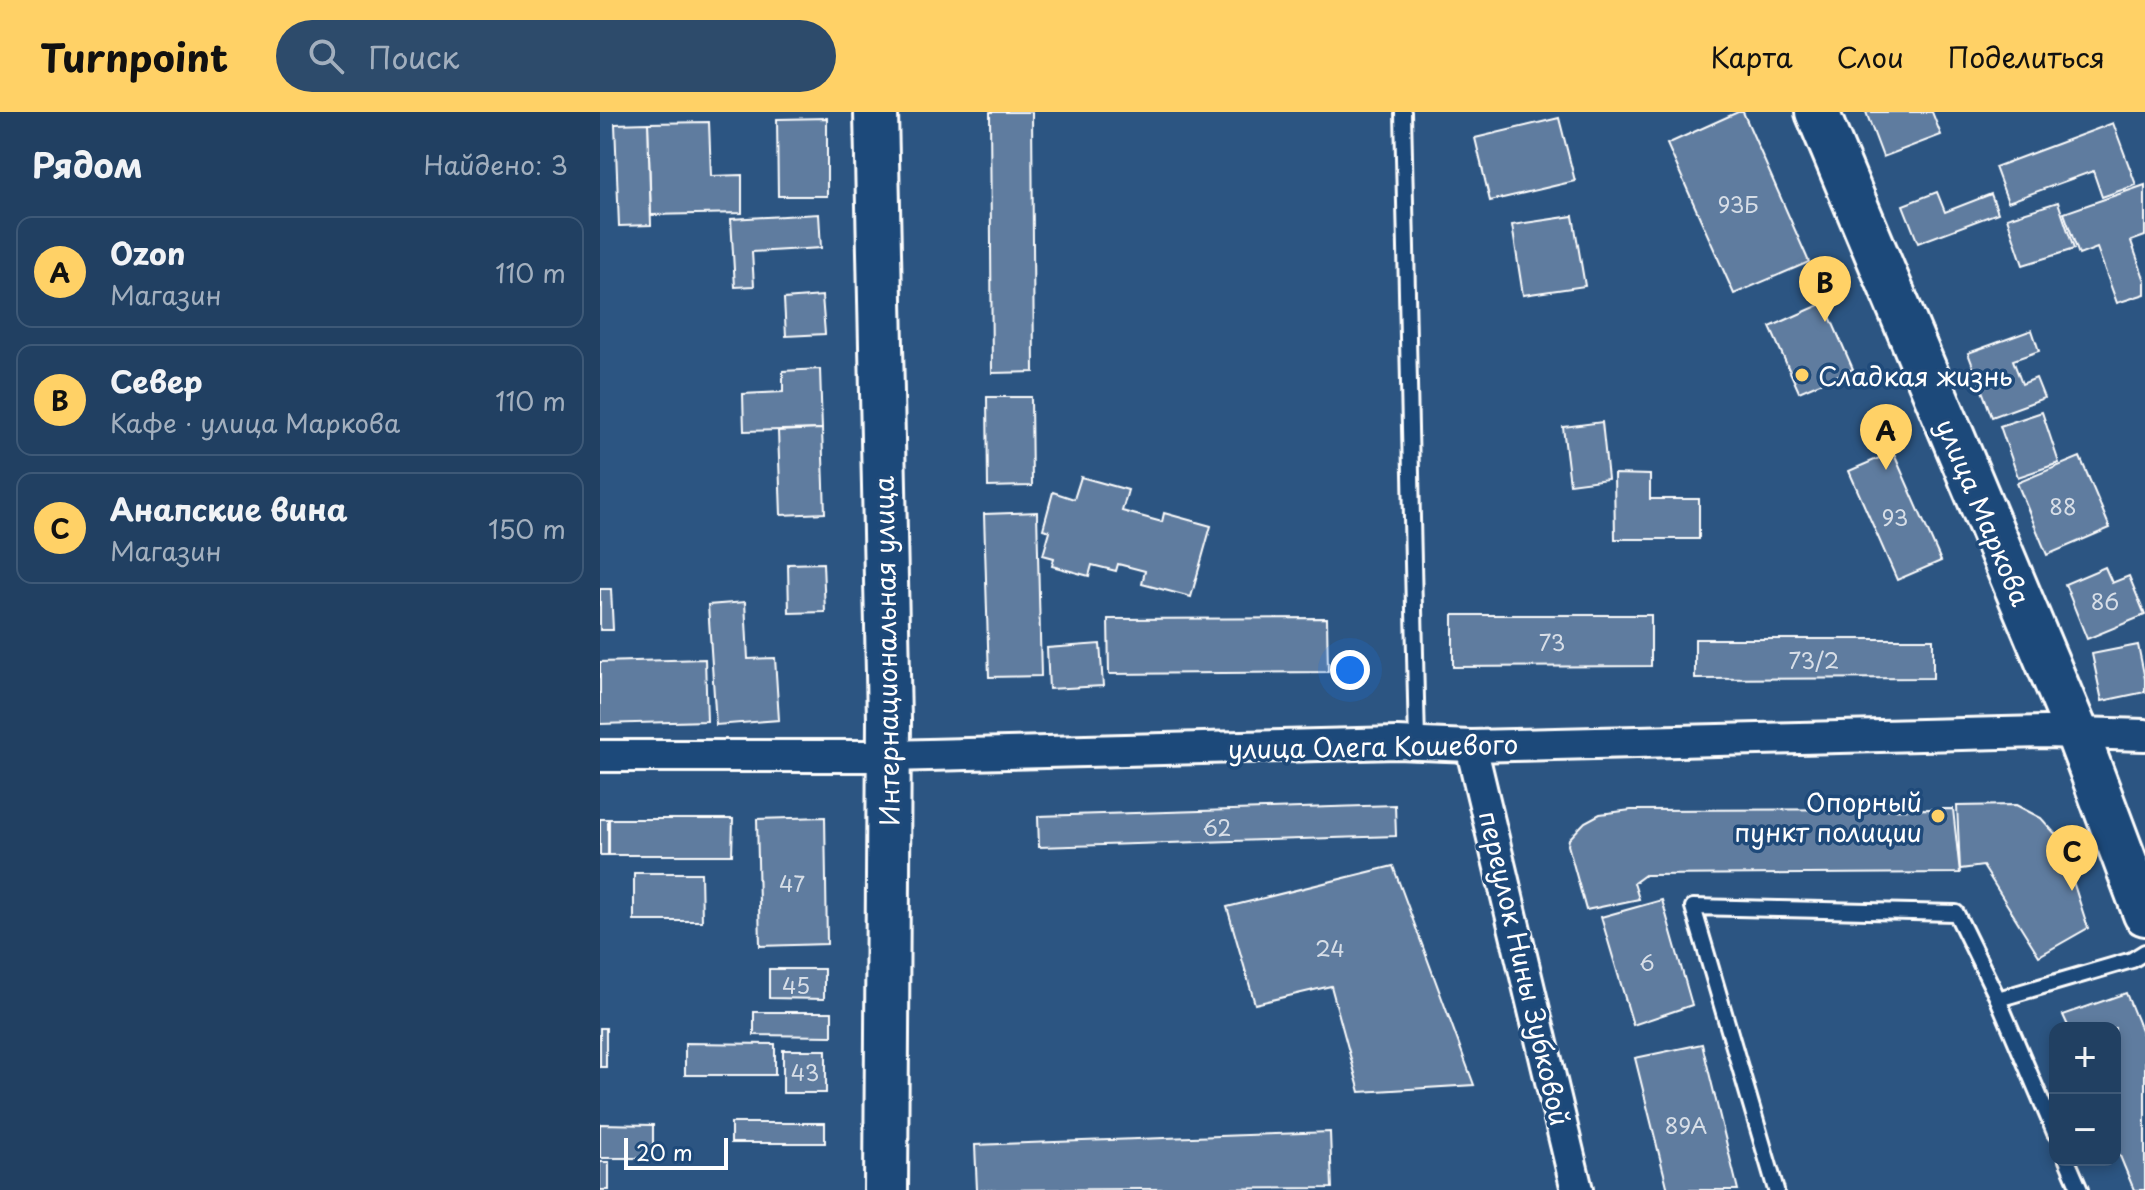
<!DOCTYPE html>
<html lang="ru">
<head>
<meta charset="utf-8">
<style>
  :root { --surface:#214062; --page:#2d4b6b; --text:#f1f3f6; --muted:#a2afbe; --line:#3e5977; --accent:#ffd166 }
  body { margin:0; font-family:"Playpen Sans",sans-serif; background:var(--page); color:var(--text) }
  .controls { position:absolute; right:24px; bottom:24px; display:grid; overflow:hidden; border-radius:16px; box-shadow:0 4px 12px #0003 }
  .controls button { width:72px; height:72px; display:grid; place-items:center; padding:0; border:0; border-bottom:2px solid var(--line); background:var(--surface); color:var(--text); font:40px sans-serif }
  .scale { position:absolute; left:24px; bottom:20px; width:104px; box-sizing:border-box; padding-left:8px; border:4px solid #fff; border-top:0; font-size:22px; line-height:28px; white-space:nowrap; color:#fff; -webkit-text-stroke:6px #1f4a7a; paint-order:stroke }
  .you { position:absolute; left:750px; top:558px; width:28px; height:28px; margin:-20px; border:6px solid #fff; border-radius:50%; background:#1a73e8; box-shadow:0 0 0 12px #1a73e833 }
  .badge { display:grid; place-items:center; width:52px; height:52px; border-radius:50%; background:var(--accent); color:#111; font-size:26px; font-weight:700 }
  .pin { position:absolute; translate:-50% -66px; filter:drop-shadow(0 2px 4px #0008) }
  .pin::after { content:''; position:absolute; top:42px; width:28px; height:24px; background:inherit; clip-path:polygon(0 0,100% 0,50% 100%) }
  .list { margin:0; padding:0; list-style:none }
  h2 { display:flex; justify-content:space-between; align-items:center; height:104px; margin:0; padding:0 32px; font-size:34px }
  h2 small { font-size:26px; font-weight:400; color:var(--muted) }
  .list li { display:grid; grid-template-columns:52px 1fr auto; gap:24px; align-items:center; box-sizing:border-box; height:112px; margin:0 16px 16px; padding:0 16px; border:2px solid var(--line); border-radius:16px }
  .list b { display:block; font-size:30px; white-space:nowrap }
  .list p { margin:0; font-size:26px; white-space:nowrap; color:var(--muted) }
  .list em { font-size:26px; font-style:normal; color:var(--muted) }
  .icon { flex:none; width:44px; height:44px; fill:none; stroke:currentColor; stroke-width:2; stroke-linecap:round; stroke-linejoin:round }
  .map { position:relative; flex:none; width:1545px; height:1078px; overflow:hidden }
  header { display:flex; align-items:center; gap:48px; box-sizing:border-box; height:112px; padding:0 40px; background:var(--accent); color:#111 }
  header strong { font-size:38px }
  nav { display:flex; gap:44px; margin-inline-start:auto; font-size:28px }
  .search { width:560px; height:72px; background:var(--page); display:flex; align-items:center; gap:20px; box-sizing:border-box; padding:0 28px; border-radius:44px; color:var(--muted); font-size:30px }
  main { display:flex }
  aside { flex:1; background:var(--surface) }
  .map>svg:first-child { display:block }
</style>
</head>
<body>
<header>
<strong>Turnpoint</strong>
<div class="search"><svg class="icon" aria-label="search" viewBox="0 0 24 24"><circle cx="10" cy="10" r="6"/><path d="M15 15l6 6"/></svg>Поиск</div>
<nav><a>Карта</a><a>Слои</a><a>Поделиться</a></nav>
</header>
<main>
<aside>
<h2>Рядом<small>Найдено: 3</small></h2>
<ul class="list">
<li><span class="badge">A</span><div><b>Ozon</b><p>Магазин</p></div><em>110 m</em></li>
<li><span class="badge">B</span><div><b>Север</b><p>Кафе · улица Маркова</p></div><em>110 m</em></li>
<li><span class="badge">C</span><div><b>Анапские вина</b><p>Магазин</p></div><em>150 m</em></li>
</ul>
</aside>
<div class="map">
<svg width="1545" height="1078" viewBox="0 0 1545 1078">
  <rect width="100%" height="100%" fill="#2c5582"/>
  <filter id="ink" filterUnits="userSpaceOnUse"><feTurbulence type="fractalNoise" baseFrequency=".0125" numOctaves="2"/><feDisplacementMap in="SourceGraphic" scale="16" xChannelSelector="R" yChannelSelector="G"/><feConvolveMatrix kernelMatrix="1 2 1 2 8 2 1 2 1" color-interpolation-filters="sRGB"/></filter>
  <g filter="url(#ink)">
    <!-- building -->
    <g fill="#5e7c9f" stroke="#fff" stroke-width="2">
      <polygon points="390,0 432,0 434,260 392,261"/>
      <polygon points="1138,0 1143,0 1209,150 1134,182 1067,32"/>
      <polygon points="1266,0 1332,0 1341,23 1283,45"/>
      <polygon points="227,6 227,84 178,84 177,7"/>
      <polygon points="959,6 975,69 890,89 875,26"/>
      <polygon points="109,10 111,64 142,63 142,101 51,103 48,11"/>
      <polygon points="48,11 51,113 19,114 15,12"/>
      <polygon points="1513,11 1536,73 1502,85 1493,59 1408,90 1395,55"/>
      <polygon points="1545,73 1545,124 1531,129 1545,169 1545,182 1517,191 1497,136 1479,143 1464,101"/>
      <polygon points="1337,80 1345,100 1391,82 1398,101 1318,131 1303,93"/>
      <polygon points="1458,90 1474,137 1423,153 1407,106"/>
      <polygon points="219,102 221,136 152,140 154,174 135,175 131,107"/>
      <polygon points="973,104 985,174 923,183 912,113"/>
      <polygon points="222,184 225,222 186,224 184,187"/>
      <polygon points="1224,191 1253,257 1199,280 1170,215"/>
      <polygon points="1432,218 1439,239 1413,248 1422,272 1436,266 1444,286 1392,305 1368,241"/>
      <polygon points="220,257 222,317 144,319 143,282 183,280 183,259"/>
      <polygon points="387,285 431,285 432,374 388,375"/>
      <polygon points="1442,300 1459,351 1418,365 1400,314"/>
      <polygon points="1002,310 1008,367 970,372 963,315"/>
      <polygon points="222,317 225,401 181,403 178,319"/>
      <polygon points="1293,340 1341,449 1297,468 1249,359"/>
      <polygon points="1480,345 1510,416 1447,443 1417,371"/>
      <polygon points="1014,362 1050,363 1050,387 1099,387 1099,427 1015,427"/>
      <polygon points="481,365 528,378 522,399 562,410 564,401 611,414 591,485 542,472 545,459 518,452 516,459 492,453 489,464 452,454 454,446 443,443 450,419 443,417 453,380 474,387"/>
      <polygon points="437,400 441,564 389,565 384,402"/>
      <polygon points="223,451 225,500 189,501 188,452"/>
      <polygon points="1505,455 1512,471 1529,464 1545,503 1487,527 1465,472"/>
      <polygon points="0,477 11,477 13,518 0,518"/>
      <polygon points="145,490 148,547 175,546 179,608 116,613 108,493"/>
      <polygon points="853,503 1051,503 1051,554 853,555"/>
      <polygon points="727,506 728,560 509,562 508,507"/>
      <polygon points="1095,527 1333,527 1333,566 1095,567"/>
      <polygon points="500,532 503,574 449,577 447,536"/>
      <polygon points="1538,533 1545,567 1545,580 1502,589 1492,542"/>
      <polygon points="105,547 107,609 0,612 0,550"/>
      <polygon points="795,693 796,724 439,735 438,704"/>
      <polygon points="1416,693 1441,706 1459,726 1488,816 1439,844 1383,754 1360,757 1357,694"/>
      <polygon points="1353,697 1360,761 1045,763 1034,771 1039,787 986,798 968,733 969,727 985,710 1000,702 1031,698"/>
      <polygon points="225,705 227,832 160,834 157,707"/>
      <rect x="0" y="707" width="8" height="36"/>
      <polygon points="9,707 133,707 132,743 9,743"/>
      <polygon points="793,754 874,973 760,980 731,874 655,892 627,795"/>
      <polygon points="34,761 101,761 102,809 34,809"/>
      <polygon points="1062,788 1092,893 1033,913 1001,805"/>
      <polygon points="169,857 224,857 224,887 169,886"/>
      <polygon points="1526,881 1545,928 1545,1078 1534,1078 1515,1032 1515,916 1469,916 1463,903"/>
      <polygon points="154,900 232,900 232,924 154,923"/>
      <rect x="0" y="916" width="6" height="39"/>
      <polygon points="85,931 175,932 175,963 85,963"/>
      <polygon points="1102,932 1138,1078 1068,1078 1035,946"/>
      <rect x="183" y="938" width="43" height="43"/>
      <rect x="131" y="1011" width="94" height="20"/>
      <polygon points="0,1012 53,1013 53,1046 0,1046"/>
      <polygon points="730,1020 732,1076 377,1078 375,1033"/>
      <rect x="0" y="1050" width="9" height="28"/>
    </g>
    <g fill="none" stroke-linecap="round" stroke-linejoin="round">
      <!-- lane casing -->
      <g stroke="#fff" stroke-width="20">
        <g id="lane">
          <polyline points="803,0 817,632"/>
          <polyline points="1398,887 1455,1021"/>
          <polyline points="1467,1048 1480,1078"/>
          <polyline points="1176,1078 1093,795 1356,801 1398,887 1532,848 1545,840"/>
        </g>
      </g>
      <!-- street casing -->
      <g stroke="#fff" stroke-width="36">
        <g id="street">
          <polyline points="871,634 977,1078"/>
          <polyline points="0,644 289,644 797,631 871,634 1445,620 1545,623"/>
        </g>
      </g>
      <!-- secondary casing -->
      <g stroke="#fff" stroke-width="48">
        <g id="secondary">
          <polyline points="276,0 289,608 286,1078"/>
          <polyline points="1217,0 1477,621 1545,802"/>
        </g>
      </g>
      <!-- lane -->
      <use href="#lane" stroke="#1f4a7a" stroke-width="14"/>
      <!-- street -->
      <use href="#street" stroke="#1f4a7a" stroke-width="30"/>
      <!-- secondary -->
      <use href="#secondary" stroke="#1f4a7a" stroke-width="42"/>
    </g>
  </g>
  <!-- markers -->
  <g fill="#ffd166" stroke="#1f4a7a" stroke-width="3">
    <circle cx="1202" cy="263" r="8"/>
    <circle cx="1338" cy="704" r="8"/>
  </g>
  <g text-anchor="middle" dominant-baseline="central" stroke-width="7" stroke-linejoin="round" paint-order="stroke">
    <!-- number labels -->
    <g font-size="22" fill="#d7dee7">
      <text x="1138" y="91">93Б</text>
      <text x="1463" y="393">88</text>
      <text x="1295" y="404">93</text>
      <text x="1505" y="488">86</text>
      <text x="952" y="529">73</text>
      <text x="1214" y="547">73/2</text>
      <text x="617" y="714">62</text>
      <text x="192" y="770">47</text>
      <text x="730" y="835">24</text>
      <text x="1047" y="849">6</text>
      <text x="196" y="872">45</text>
      <text x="205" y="959">43</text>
      <text x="1086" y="1012">89А</text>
    </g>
    <!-- poi labels -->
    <g font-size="26" fill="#fff" stroke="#1f4a7a" text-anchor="start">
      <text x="1218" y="263">Сладкая жизнь</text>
      <text x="1322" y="689" text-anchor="end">Опорный<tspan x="1322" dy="30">пункт полиции</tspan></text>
    </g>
    <!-- street labels -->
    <g font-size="26" fill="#fff" stroke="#1f4a7a">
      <text transform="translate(1384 400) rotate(67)">улица Маркова</text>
      <text transform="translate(286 539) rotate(-91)">Интернациональная улица</text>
      <text transform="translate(773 634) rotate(-1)">улица Олега Кошевого</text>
      <text transform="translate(925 856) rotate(77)">переулок Нины Зубковой</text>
    </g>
  </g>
</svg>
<div class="controls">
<button>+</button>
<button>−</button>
</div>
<div class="scale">20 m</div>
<div class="you"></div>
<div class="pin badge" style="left:1286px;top:358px">A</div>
<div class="pin badge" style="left:1225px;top:210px">B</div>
<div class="pin badge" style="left:1472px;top:779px">C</div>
</div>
</main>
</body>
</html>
